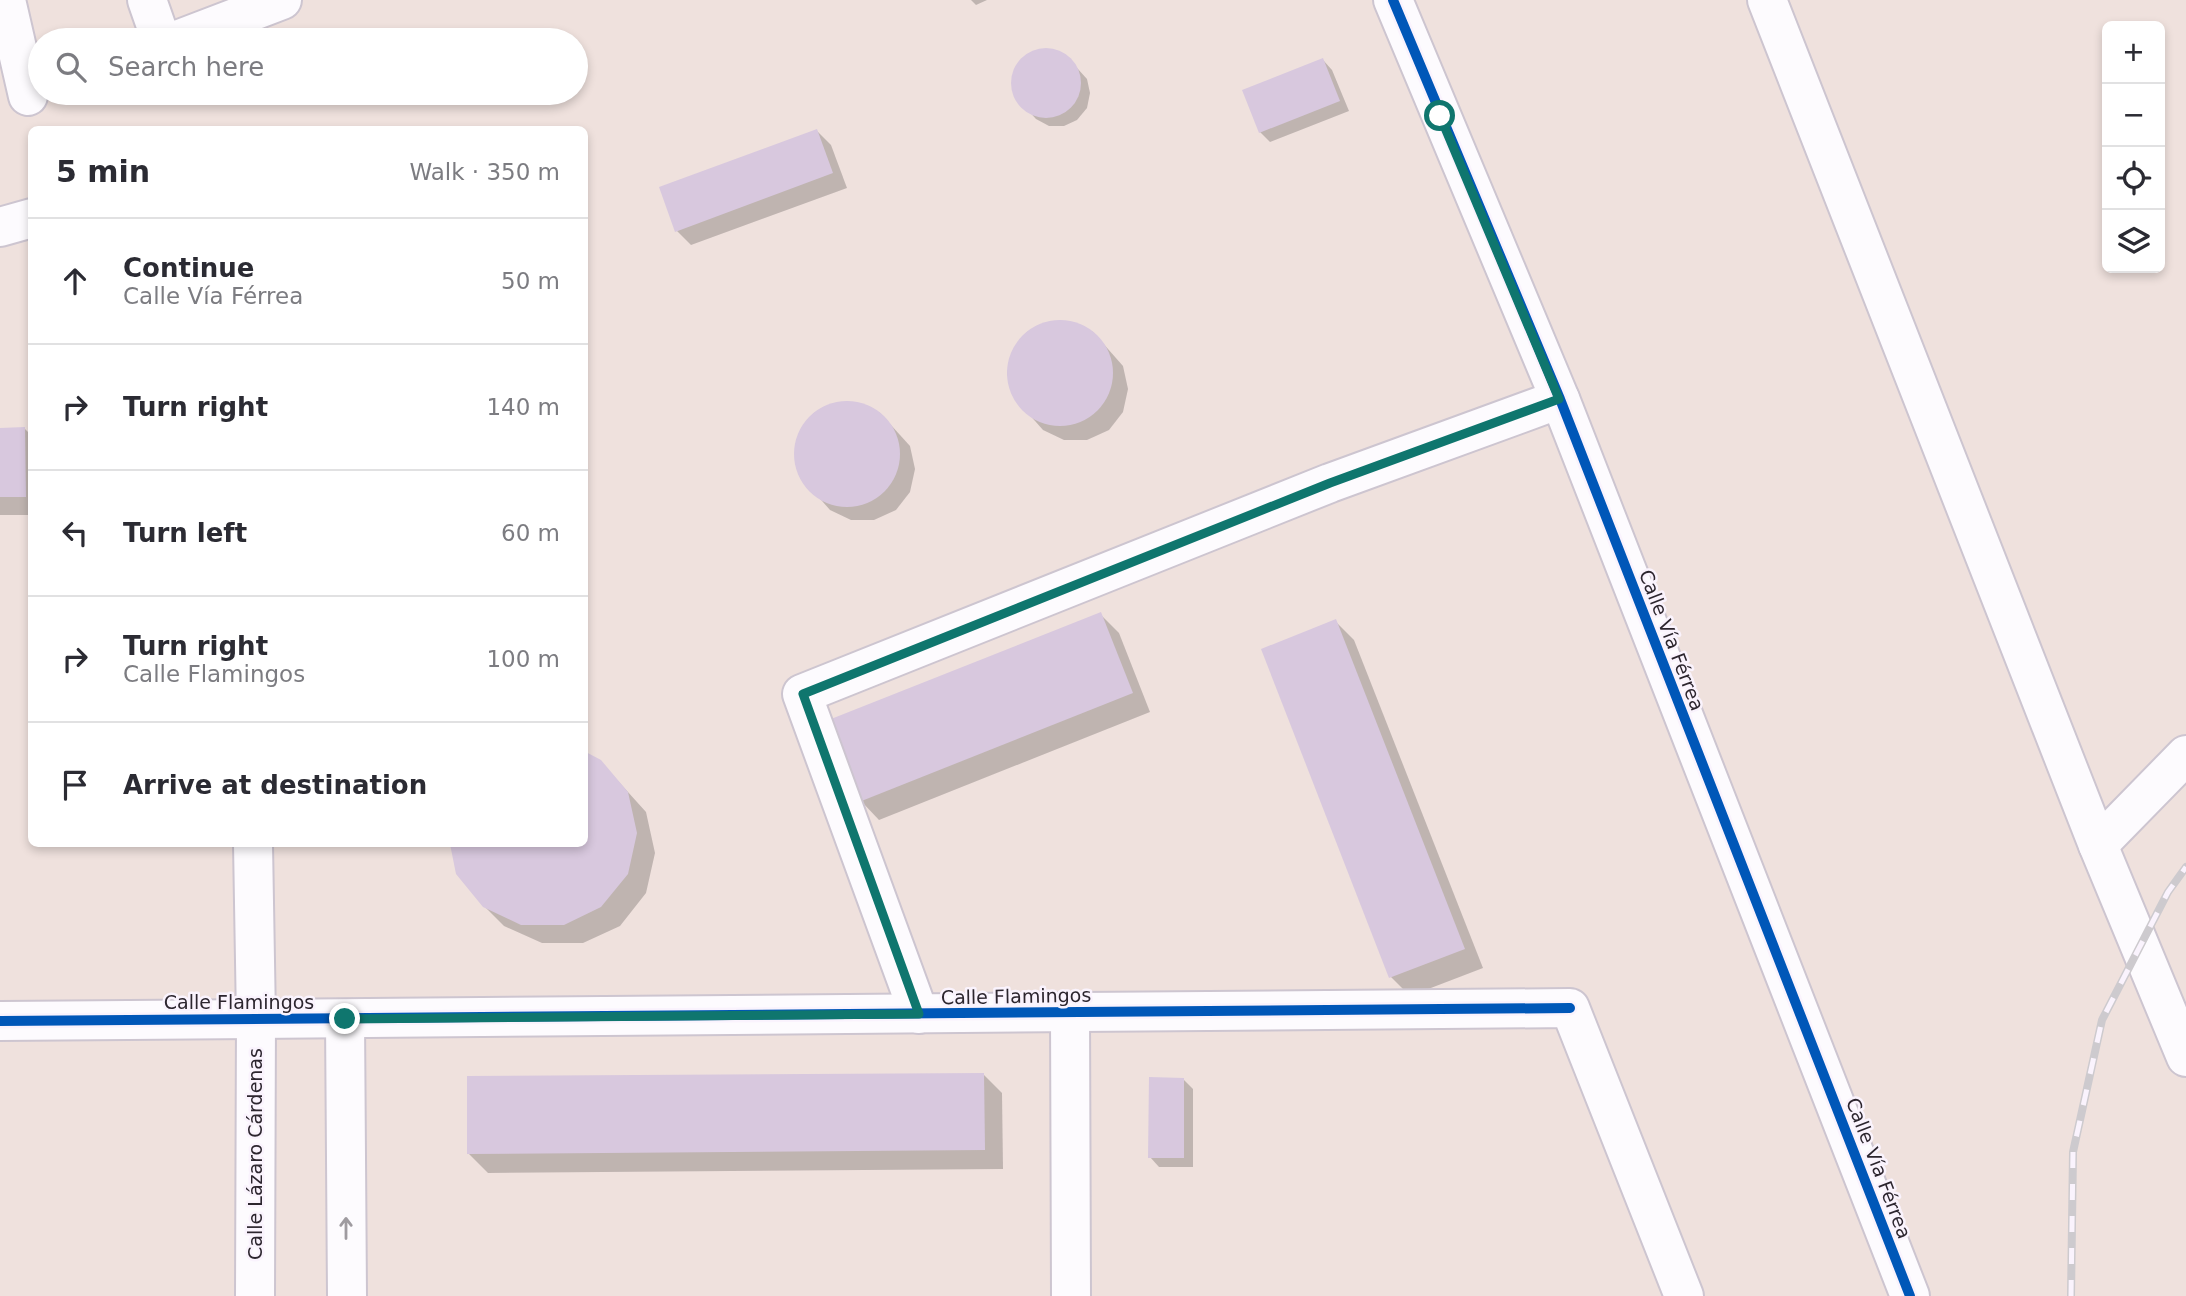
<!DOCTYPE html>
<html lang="en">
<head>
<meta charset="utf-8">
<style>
  :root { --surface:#fff; --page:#f7f7f7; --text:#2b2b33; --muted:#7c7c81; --line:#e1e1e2 }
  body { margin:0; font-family:"DejaVu Sans",sans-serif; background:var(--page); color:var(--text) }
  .controls { position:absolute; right:21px; top:21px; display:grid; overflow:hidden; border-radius:10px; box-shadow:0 4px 10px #0003 }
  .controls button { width:63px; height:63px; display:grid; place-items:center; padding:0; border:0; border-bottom:2px solid var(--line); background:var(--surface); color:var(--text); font:35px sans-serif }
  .stop { position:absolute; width:21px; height:21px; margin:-16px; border:5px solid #0f766e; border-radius:50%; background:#fff }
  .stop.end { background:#0f766e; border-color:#fff; box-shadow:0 2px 7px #0008 }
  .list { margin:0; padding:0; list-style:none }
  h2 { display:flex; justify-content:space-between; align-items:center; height:91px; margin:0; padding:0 28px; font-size:30px }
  h2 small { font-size:23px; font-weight:400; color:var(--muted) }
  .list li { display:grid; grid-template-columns:46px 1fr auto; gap:21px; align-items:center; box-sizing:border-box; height:126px; padding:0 28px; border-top:2px solid var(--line) }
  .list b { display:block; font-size:26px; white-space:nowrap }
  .list p { margin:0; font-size:23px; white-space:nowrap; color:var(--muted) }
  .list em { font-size:23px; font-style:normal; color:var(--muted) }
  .icon { flex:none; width:38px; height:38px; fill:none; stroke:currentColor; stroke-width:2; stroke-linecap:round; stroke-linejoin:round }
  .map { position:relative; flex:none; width:2186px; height:1296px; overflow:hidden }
  .search { position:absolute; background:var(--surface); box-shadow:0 4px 10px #0003; left:28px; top:28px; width:560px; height:77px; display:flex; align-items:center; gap:18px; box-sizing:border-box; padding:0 24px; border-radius:38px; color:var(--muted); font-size:26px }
  .panel { position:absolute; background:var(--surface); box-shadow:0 4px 10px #0003; left:28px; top:126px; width:560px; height:721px; border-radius:10px }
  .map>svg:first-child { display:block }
</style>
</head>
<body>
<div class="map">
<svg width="2186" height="1296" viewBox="0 0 2186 1296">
  <rect width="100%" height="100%" fill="#f1e7f5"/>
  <!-- industrial -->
  <path fill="#efe1dd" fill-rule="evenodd" d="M0,0H2186V1296H0ZM2107,26H2160V268H2107ZM40,40H576V93H40ZM32,130H584V844H32Z"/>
  <!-- shadow -->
  <g fill="#0003">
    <polygon points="971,0 987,0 976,5"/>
    <polygon points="1039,51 1054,51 1067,57 1087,79 1090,93 1087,108 1077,120 1064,126 1049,126 1036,119 1016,97 1012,83 1016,68 1025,57"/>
    <polygon points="1323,60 1332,70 1349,111 1270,142 1260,132"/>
    <polygon points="817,131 831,145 847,188 691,245 677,231"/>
    <polygon points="1048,322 1072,322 1093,332 1123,366 1128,389 1123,412 1109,430 1087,440 1064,440 1043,430 1013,396 1007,373 1013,350 1027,332"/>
    <polygon points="836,403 859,403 880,413 910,446 915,469 910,492 896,510 874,520 851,520 830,510 800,476 795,454 800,431 814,413"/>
    <polygon points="0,429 25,429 32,436 32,515 0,515"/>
    <polygon points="1100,614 1119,633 1150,712 879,820 861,801"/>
    <polygon points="1335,621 1354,640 1483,968 1410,996 1391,977 1263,650"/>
    <polygon points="600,761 646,812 655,853 646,893 620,926 583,943 542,943 504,926 484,906 458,873 452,844 584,844"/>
    <polygon points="983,1074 1002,1093 1003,1169 488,1173 469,1154"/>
    <polygon points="1184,1080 1193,1089 1193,1167 1159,1167 1150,1157"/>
  </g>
  <!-- building -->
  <g fill="#d8c8de">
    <circle cx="1046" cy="83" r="35"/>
    <polygon points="1323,58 1340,101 1259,133 1242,90"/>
    <polygon points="817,129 833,173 675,232 659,187"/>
    <circle cx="1060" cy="373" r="53"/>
    <circle cx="847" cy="454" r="53"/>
    <polygon points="25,427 26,497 0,497 0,428"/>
    <polygon points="1101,612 1133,693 859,802 826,721"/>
    <polygon points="1336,619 1465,949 1389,978 1261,649"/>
    <polygon points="584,751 601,760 628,792 637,833 628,874 601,907 564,925 521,925 483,907 456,874 450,844 584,844"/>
    <polygon points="984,1073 985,1150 467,1154 467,1076"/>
    <polygon points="1149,1077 1184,1078 1184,1158 1148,1158"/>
  </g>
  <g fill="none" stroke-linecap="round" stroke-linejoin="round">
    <!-- minor casing -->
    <g stroke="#cdc5d0" stroke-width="42">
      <g id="minor">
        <polyline points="6,0 28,96"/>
        <polyline points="147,0 161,40"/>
        <polyline points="1393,0 1560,399 1910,1296"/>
        <polyline points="1767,0 2098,845 2186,1057"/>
        <polyline points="177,40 282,0"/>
        <polyline points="0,227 32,218"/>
        <polyline points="253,844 256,1019 255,1296"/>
        <polyline points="2098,845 2186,755"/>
        <polyline points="1070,1013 1071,1296"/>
        <polyline points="919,1014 802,694 1330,483 1560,399"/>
        <polyline points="345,1019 347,1296"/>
        <polyline points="0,1021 1570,1008 1684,1296"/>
      </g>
    </g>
    <!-- minor -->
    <use href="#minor" stroke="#fdfbfe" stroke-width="38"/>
    <!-- rail casing -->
    <g stroke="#cdcace" stroke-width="8">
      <polyline id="rail" points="2071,1296 2073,1152 2102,1020 2168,892 2186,867"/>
    </g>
    <!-- rail -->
    <use href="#rail" stroke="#faf3fd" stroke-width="5" stroke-dasharray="16" stroke-linecap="butt"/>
    <!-- cycleway casing -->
    <g stroke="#faf3fd" stroke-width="15">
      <g id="cycleway">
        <polyline points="1393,0 1560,399 1910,1296"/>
        <polyline points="0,1021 1570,1008"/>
      </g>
    </g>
    <!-- cycleway -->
    <use href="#cycleway" stroke="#0057b8" stroke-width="10"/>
  </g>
  <!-- one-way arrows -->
  <defs><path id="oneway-shaft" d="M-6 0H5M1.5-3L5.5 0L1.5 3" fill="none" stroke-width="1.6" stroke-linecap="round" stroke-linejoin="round" transform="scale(1.75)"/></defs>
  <use stroke="#9f9ba0" href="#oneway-shaft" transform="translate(346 1228) rotate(-90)"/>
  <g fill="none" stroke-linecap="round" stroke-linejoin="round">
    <!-- route -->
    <polyline stroke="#0f766e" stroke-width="9" points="345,1019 919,1014 803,694 1330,483 1559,399 1440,116"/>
  </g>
  <g text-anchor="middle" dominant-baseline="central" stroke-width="5" stroke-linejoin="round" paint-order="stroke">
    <!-- street labels -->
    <g font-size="19" fill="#2c252e" stroke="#faf3fd">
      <text transform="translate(1672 640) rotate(69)">Calle Vía Férrea</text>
      <text transform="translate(1016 996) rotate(-1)">Calle Flamingos</text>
      <text x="239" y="1002">Calle Flamingos</text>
      <text transform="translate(255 1154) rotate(-90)">Calle Lázaro Cárdenas</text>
      <text transform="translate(1879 1168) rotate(69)">Calle Vía Férrea</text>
    </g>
  </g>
</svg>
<div class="controls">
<button>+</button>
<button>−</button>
<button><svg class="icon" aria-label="locate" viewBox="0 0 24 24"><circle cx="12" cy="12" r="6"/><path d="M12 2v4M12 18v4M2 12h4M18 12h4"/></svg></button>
<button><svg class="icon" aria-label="layers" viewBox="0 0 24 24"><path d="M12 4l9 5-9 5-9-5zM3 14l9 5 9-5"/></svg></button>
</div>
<div class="stop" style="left:1440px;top:116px"></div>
<div class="stop end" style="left:345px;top:1019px"></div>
<div class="search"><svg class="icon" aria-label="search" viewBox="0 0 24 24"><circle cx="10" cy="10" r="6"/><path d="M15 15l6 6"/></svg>Search here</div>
<section class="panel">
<h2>5 min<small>Walk · 350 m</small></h2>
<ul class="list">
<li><svg class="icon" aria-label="ahead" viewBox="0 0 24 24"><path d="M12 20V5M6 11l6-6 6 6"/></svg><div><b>Continue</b><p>Calle Vía Férrea</p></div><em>50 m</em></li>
<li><svg class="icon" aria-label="right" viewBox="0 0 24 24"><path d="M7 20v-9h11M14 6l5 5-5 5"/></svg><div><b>Turn right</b></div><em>140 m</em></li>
<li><svg class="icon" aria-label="left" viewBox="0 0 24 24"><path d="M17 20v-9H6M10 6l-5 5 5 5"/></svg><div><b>Turn left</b></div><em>60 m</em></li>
<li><svg class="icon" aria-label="right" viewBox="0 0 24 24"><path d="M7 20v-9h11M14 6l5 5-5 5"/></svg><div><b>Turn right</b><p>Calle Flamingos</p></div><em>100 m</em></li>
<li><svg class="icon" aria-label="arrive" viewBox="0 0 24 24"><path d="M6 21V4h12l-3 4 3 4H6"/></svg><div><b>Arrive at destination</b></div></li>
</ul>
</section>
</div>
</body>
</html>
